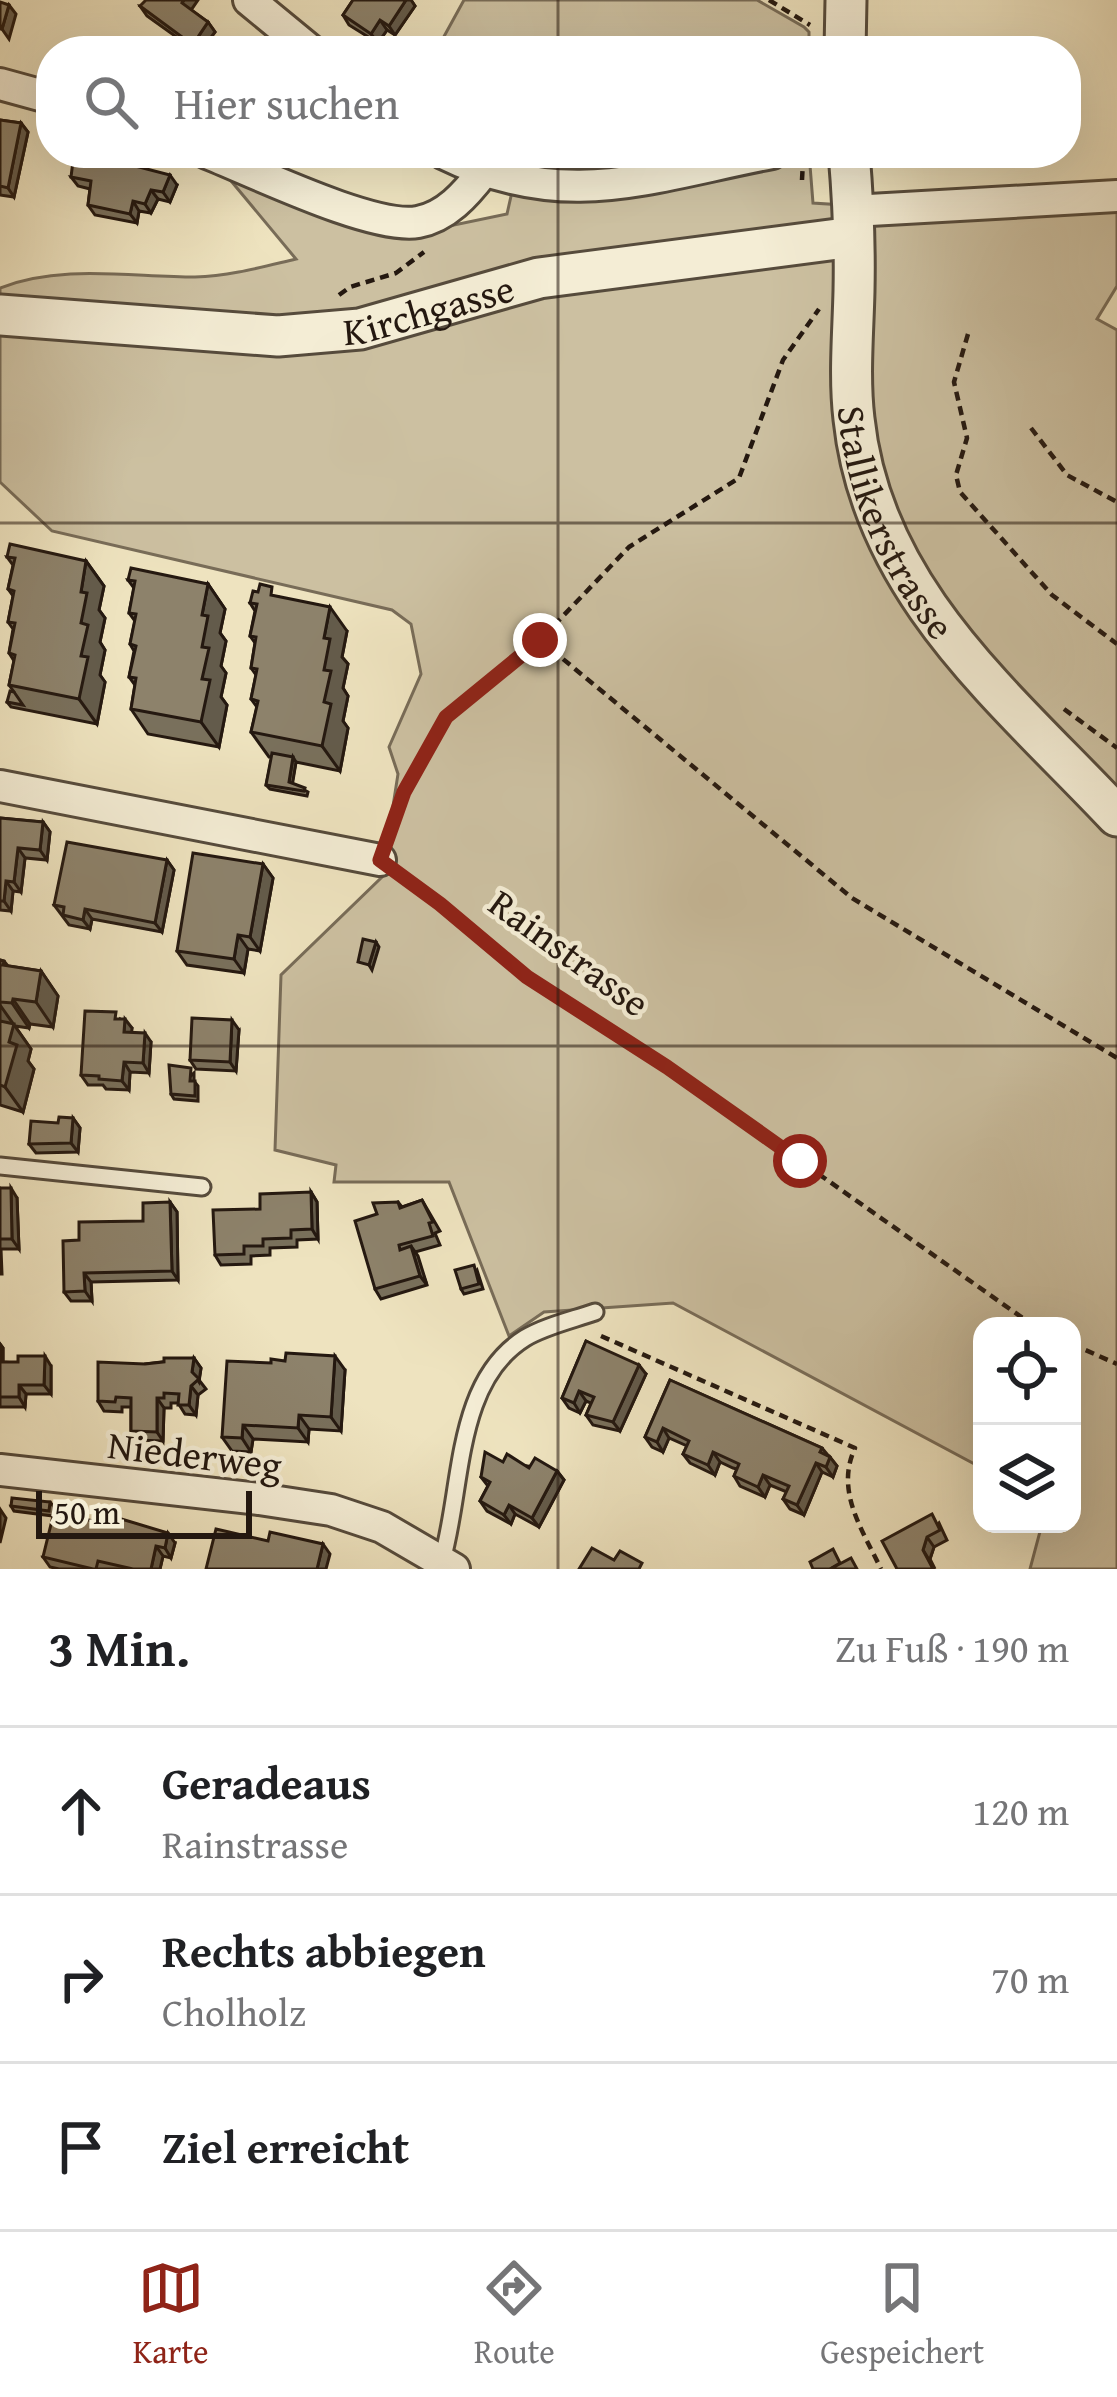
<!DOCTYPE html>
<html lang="de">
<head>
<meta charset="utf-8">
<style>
  :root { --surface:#fff; --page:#f2f2f2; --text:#202124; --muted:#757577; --line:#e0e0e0; --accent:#8f2418 }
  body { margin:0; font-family:"Gentium Book Plus",serif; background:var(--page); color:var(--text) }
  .controls { position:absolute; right:36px; bottom:36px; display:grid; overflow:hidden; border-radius:24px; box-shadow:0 12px 48px #0002 }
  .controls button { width:108px; height:108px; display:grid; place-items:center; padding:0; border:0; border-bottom:3px solid var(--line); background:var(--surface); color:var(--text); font:60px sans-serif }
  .scale { position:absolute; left:36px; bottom:30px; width:216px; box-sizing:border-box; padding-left:12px; border:6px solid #241810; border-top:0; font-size:33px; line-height:42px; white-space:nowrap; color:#241810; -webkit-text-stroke:9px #f4edd5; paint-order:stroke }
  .stop { position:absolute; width:36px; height:36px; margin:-27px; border:9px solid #8f2418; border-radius:50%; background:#fff }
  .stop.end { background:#8f2418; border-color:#fff; box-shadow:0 3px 12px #0008 }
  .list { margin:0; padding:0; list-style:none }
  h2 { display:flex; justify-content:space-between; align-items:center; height:156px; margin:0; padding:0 48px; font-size:51px }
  h2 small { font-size:39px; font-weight:400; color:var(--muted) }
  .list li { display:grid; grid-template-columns:78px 1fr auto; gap:36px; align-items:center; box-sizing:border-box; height:168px; padding:0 48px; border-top:3px solid var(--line) }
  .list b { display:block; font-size:45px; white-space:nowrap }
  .list p { margin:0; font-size:39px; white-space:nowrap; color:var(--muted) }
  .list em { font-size:39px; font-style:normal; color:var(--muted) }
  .icon { flex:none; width:66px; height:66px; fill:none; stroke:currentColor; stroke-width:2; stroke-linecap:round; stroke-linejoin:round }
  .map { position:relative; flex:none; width:1117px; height:1569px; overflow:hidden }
  .search { position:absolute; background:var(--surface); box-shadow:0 12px 48px #0002; left:36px; right:36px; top:36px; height:132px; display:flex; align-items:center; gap:30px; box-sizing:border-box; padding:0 42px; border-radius:48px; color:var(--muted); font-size:45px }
  .sheet { height:660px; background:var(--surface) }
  nav { display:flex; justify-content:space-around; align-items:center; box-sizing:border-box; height:168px; border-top:3px solid var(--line); background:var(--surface); font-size:33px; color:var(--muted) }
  nav a { display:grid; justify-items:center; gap:6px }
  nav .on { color:var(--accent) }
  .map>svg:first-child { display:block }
</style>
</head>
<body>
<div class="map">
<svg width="1117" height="1569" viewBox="0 0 1117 1569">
  <rect width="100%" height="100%" fill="#eee3bf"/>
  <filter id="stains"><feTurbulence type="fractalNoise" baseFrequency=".00167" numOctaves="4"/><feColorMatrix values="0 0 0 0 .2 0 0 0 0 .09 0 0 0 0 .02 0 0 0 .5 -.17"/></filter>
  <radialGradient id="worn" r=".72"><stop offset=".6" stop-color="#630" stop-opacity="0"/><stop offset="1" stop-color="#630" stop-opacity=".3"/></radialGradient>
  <!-- green -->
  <g fill="#ccc0a1" stroke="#786c58" stroke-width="3">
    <polygon points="464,0 757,0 804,27 809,32 809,51 436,51"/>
    <path d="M482,153H809L813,203L1029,217L1040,207L1117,202V286L1097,319L1117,330V1569H1030L1042,1524H1072V1326H982V1468L673,1303L544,1312L509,1336L449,1182H334L336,1165L275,1150L281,975L382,877L398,774L389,747L421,674L411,624L392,610L52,531L0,482V288C61,264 130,277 195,277C230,276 262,267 296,259L222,170L411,234L507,214L518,165Z"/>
  </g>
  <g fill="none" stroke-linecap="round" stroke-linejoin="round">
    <!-- service casing -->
    <g stroke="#564b3c" stroke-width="21">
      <g id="service">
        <polyline points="0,1166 202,1187"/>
        <path d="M442,1560C463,1489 454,1382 525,1338C545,1326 572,1320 595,1312"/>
      </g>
    </g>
    <!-- minor casing -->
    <g stroke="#564b3c" stroke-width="36">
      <g id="minor">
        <polyline points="249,0 311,51"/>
        <polyline points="0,84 51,98"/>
        <path d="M207,153C253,171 373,230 418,222C446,217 466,194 483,172"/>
        <path d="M443,153C565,213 647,177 772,153"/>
        <polyline points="852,211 1117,196"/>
        <polyline points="0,786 380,860"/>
        <polyline points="0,1470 259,1499 331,1510 382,1527 454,1569"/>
      </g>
    </g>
    <!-- tertiary casing -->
    <g stroke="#564b3c" stroke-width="45">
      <g id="tertiary">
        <polyline points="845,51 846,0"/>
        <path id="s1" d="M849,153C853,199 855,245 854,291C853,334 849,377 854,419C872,591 1006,698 1117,816"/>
        <path id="s2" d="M0,315L278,336L360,329L539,278L853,237"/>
      </g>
    </g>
    <!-- path -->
    <g stroke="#241810" stroke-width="4.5" stroke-dasharray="9 6" stroke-linecap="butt">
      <polyline points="769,0 810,25"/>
      <polyline points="802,180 803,161"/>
      <polyline points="339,295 350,287 396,273 424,252"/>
      <polyline points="968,334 954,382 967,438 956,475 960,492 1052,595 1117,644"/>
      <polyline points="1031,428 1067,475 1117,502"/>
      <polyline points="540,640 852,898 1117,1058"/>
      <polyline points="1064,709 1117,748"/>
      <polyline points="390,832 404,792 446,717 540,640 629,547 739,478 783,360 819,309"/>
      <polyline points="404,878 527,977 667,1067 1034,1326"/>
      <path d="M601,1336L855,1448C835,1491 862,1529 881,1569"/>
      <polyline points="1072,1344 1117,1364"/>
    </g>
    <!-- service -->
    <use href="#service" stroke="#f4edd5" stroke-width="15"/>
    <!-- minor -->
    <use href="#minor" stroke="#f4edd5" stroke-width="30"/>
    <!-- tertiary -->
    <use href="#tertiary" stroke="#f4edd5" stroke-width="39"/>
  </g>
  <!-- wall -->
  <g fill="#79705c" stroke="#241810" stroke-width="3">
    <polygon points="353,0 411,0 415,6 395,35 387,30 378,43 349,25 343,15"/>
    <polygon points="140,6 191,10 208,22 215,32 206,44 217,51 196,51 147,16"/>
    <polygon points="0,120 21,123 28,132 14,197 0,195"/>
    <polygon points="71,177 177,185 170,202 158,199 151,213 139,211 137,223 95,215 88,205 90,189 78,186"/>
    <polygon points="7,557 86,561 104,586 99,610 105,618 100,642 105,650 100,675 105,682 97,724 11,707 7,702 14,692 9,685 14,661 9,653 13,629 8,622 13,596 8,589 13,565"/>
    <polygon points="128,580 208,584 225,609 220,633 226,641 221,666 226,673 221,697 227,705 219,747 148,734 131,709 135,685 129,677 134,651 130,644 135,621 129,613 134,588"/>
    <polygon points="279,597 347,631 342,657 348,664 343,688 348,696 343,721 348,728 340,771 296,762 292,783 308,792 307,796 270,789 266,785 272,757 269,757 251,732 257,707 251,699 256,675 251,668 255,643 250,636 255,611 250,603"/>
    <polygon points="0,818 43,822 50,832 47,860 25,858 21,892 13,891 11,911 0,910"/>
    <polygon points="167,860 174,870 162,932 92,919 90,929 69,925 54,905"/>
    <polygon points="263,864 273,878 260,951 248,949 244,973 187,965 177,951"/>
    <polygon points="0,960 4,961 8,966 41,971 58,996 53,1027 30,1024 29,1028 15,1026 31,1049 28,1061 34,1069 23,1112 0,1105"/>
    <polygon points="120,1019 132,1028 131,1032 151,1042 149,1073 130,1072 129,1090 106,1089 103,1085 88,1085 81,1075"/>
    <polygon points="239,1030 236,1071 196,1069 190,1060"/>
    <polygon points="194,1073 194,1081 198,1086 198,1101 174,1099 171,1094"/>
    <polygon points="73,1118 80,1128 78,1152 36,1153 29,1144 58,1123"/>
    <polygon points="0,1188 17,1198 19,1249 1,1249 2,1274 0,1274"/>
    <polygon points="311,1192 317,1202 318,1239 297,1240 297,1247 270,1248 270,1255 251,1256 251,1264 221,1265 215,1255 260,1209"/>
    <polygon points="422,1200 440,1231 435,1233 440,1245 415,1252 427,1285 381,1299 375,1289 377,1214 398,1202 402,1207"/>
    <polygon points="170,1202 177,1212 178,1280 91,1282 92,1301 71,1301 64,1292 79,1240 143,1221"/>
    <polygon points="477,1270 483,1289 464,1294 461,1289"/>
    <polygon points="586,1341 646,1374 620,1431 593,1425 586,1415 591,1403 586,1401 580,1413 569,1408 562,1398"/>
    <polygon points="0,1344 3,1348 3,1362 51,1366 51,1394 26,1394 25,1407 0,1407"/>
    <polygon points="194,1358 201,1368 199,1380 206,1389 198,1395 196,1415 185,1414 178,1403 171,1403 171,1408 164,1408 163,1441 137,1440 131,1431 131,1407 122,1407 122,1412 104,1411 98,1401 145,1364"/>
    <polygon points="271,1363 345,1370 341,1431 309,1429 308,1442 253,1439 251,1452 232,1451 222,1437"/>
    <polygon points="670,1380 822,1448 837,1466 833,1477 822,1472 804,1515 790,1509 783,1499 787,1492 770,1485 765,1497 740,1486 734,1476 737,1469 733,1468 720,1462 715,1475 690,1463 683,1454 687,1446 669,1438 663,1452 652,1447 645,1437"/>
    <polygon points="503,1462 557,1471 564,1480 539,1527 515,1514 511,1524 487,1511 480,1501 488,1486 481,1477"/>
    <polygon points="50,1502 54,1507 53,1516 14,1511 11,1506"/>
    <polygon points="939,1523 947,1540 934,1547 930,1559 897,1569"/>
    <polygon points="175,1543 171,1558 163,1556 160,1569 59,1569 50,1567 43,1557"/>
  </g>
  <!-- shaded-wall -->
  <g fill="#635b4b" stroke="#241810" stroke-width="3">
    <polygon points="184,0 198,0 189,13 182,3"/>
    <polygon points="406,0 411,0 415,6 395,35 389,26"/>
    <polygon points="9,5 16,14 9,39 2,29"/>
    <polygon points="380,20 387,30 378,43 371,34"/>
    <polygon points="208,22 215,32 204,47 198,37"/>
    <polygon points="21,123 28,132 14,197 8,188"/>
    <polygon points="170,175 177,185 170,202 163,192"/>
    <polygon points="151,190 158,199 151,213 145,204"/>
    <polygon points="133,201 139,211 137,223 130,214"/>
    <polygon points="86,561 104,586 99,610 105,618 100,642 105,650 100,675 105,682 97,724 79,699 81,656 81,592"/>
    <polygon points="208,584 225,609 220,633 226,641 221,666 226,673 221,697 227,705 219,747 201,722 202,615"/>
    <polygon points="330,607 347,631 342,657 348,664 343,688 348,696 343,721 348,728 340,771 322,746 324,638"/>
    <polygon points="293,757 296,762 292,787 289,782"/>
    <polygon points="43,822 50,832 47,860 40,850"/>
    <polygon points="18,848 25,858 21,892 14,882"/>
    <polygon points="167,860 174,870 162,932 155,923"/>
    <polygon points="263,864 273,878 260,951 250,937"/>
    <polygon points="6,881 13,891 11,911 4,901"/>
    <polygon points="85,909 92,919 90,929 83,920"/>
    <polygon points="238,935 248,949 244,973 234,959"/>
    <polygon points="376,942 379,947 372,970 369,965"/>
    <polygon points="41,971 58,996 53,1027 36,1002"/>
    <polygon points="13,999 30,1024 29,1028 12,1003"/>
    <polygon points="0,1005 31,1049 28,1061 34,1069 23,1112 5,1087 0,1030"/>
    <polygon points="125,1019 132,1028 131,1041 124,1032"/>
    <polygon points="232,1020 239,1030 236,1071 230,1062"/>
    <polygon points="145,1033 151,1042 149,1073 143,1063"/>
    <polygon points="124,1062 130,1072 129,1090 122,1081"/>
    <polygon points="73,1118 80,1128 78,1152 71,1143"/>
    <polygon points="11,1188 17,1198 19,1249 12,1239"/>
    <polygon points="311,1192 317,1202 318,1239 312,1229"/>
    <polygon points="170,1202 177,1212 178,1280 172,1271"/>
    <polygon points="411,1246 418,1256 427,1285 420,1276"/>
    <polygon points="84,1273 91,1282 92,1301 85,1291"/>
    <polygon points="0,1344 3,1348 3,1372 0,1367"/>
    <polygon points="45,1356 51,1366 51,1394 44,1385"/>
    <polygon points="335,1356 345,1370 341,1431 331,1417"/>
    <polygon points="194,1358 201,1368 199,1382 192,1372"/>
    <polygon points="639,1365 646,1374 620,1431 613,1422"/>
    <polygon points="19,1385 26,1394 25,1407 19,1397"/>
    <polygon points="191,1386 198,1395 196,1415 189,1405"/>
    <polygon points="579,1391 586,1401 580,1413 574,1403"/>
    <polygon points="157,1398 164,1408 163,1441 157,1432"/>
    <polygon points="299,1415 309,1429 308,1442 298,1428"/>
    <polygon points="243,1425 253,1439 251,1452 242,1438"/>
    <polygon points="663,1428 669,1438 663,1452 657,1442"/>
    <polygon points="713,1452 720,1462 715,1475 708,1465"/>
    <polygon points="830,1457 837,1466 833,1477 826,1467"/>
    <polygon points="816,1463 822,1472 804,1515 797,1505"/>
    <polygon points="557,1471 564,1480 539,1527 532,1518"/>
    <polygon points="763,1475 770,1485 765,1497 758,1487"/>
    <polygon points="509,1505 515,1514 511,1524 504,1515"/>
    <polygon points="0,1509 6,1518 0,1543"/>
    <polygon points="168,1533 175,1543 171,1558 165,1548"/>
    <polygon points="927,1537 934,1547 930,1559 935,1569 923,1550"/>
    <polygon points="323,1544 330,1554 326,1569 317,1569"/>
    <polygon points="156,1546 163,1556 160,1569 151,1569"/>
  </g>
  <!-- building -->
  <g fill="#8d826b" stroke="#241810" stroke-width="3">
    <polygon points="146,0 184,0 182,3 208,22 198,37 217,51 201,51 140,6"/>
    <polygon points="353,0 406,0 389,26 380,20 371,34 343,15"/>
    <polygon points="0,2 9,5 2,29 0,29"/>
    <polygon points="0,120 21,123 8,188 0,186"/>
    <polygon points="74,153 85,153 170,175 163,192 151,190 145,204 133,201 130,214 88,205 91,181 71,177"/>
    <polygon points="10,544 86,561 81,592 87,593 81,623 88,625 81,656 88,657 79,699 9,685 15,655 9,653 15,623 8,622 14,591 8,589 15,558 7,557"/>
    <polygon points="131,568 208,584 202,615 208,616 202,647 209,648 202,679 210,680 201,722 131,709 136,678 129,677 136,646 130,644 136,614 129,613 135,581 128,580"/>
    <polygon points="260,584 272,587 271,595 330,607 324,638 330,639 324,670 331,671 324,702 331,704 322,746 251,732 258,701 251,699 257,669 251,668 256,637 250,636 257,604 250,603 253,591 258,592"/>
    <polygon points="10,691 14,692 23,705 7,702"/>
    <polygon points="272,753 293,757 289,782 305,788 304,791 266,785"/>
    <polygon points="0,818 43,822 40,850 18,848 14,882 6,881 4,901 0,901"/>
    <polygon points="67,842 167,860 155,923 85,909 83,920 63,915 64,907 54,905"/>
    <polygon points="193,853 263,864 250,937 238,935 234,959 177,951"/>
    <polygon points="363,939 376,942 369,965 358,962"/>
    <polygon points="0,960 4,961 3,965 41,971 36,1002 13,999 12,1003 0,1002"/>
    <polygon points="85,1011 116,1012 115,1019 125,1019 124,1032 145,1033 143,1063 124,1062 122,1081 99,1079 99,1076 81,1075"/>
    <polygon points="192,1018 232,1020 230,1062 190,1060"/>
    <polygon points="0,1021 14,1024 9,1042 17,1045 5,1087 0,1085"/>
    <polygon points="169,1065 191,1068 190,1081 195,1081 195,1096 171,1094"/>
    <polygon points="59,1117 73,1118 71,1143 29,1144 31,1121 58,1123"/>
    <polygon points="0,1188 11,1188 12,1239 0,1239"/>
    <polygon points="311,1192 312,1229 291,1230 291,1238 263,1239 263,1246 244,1246 244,1254 215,1255 213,1210 260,1209 260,1194"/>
    <polygon points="422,1200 433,1222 429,1223 433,1236 399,1245 400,1250 411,1246 420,1276 375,1289 355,1221 377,1214 373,1203 398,1202 400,1208"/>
    <polygon points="170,1202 172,1271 84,1273 85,1291 64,1292 63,1241 79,1240 79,1222 143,1221 143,1203"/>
    <polygon points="474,1265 479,1284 461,1289 455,1270"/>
    <polygon points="586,1341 639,1365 613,1422 586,1415 594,1397 579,1391 574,1403 562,1398"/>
    <polygon points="286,1353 335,1356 331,1417 299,1415 298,1428 243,1425 242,1438 222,1437 227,1361 271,1363 271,1359 285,1361"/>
    <polygon points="18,1356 45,1356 44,1385 19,1385 19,1397 0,1397 0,1362 18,1362"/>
    <polygon points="164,1358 194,1358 192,1372 199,1379 191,1386 189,1405 178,1405 179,1394 164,1393 164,1398 157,1398 157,1432 131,1431 131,1398 116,1397 115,1402 98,1401 98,1362 145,1364 164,1362"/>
    <polygon points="670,1380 822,1448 820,1452 830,1457 826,1467 816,1463 797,1505 783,1499 789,1486 763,1475 758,1487 734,1476 739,1464 713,1452 708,1465 683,1454 689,1441 663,1428 657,1442 645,1437"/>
    <polygon points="485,1452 503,1462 507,1454 529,1468 535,1458 557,1471 532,1518 509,1505 504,1515 480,1501 490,1482 481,1477"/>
    <polygon points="12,1498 50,1502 49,1511 11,1506"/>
    <polygon points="54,1512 106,1524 108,1515 168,1533 165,1548 156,1546 151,1569 133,1569 98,1561 96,1569 93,1569 43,1557"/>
    <polygon points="932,1514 940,1530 927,1537 923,1550 933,1569 897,1569 882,1541"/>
    <polygon points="216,1529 268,1541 270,1532 323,1544 317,1569 206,1569"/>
    <polygon points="592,1548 614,1560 620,1551 642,1563 639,1569 579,1569"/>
    <polygon points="833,1549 840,1563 830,1569 813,1569 810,1562"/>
    <polygon points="851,1558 857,1569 830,1569"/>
  </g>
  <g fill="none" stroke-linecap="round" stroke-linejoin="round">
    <!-- route -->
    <polyline stroke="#8f2418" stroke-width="15" points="540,640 446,717 404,792 380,860 440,904 527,977 667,1067 800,1161"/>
  </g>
  <!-- grid -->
  <path fill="none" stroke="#241810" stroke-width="3" stroke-opacity="0.55" d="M558,0V51M558,153V1569M0,523H1117M0,1046H1117"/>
  <g text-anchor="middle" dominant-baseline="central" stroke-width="9" stroke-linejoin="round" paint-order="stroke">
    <!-- street labels -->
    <g font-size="39" fill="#241810" stroke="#f4edd5">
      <text stroke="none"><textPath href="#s2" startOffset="432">Kirchgasse</textPath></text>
      <text stroke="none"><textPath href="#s1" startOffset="378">Stallikerstrasse</textPath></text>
      <text transform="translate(570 952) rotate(36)">Rainstrasse</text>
      <text transform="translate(195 1454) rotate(7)">Niederweg</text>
    </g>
  </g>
  <rect width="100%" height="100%" filter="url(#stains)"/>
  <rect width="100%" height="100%" fill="url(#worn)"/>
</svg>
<div class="controls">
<button><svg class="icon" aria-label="locate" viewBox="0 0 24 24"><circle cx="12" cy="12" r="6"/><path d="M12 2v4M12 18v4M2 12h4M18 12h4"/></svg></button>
<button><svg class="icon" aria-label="layers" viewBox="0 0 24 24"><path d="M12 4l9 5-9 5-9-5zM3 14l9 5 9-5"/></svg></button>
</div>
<div class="scale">50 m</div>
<div class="stop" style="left:800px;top:1161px"></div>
<div class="stop end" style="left:540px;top:640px"></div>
<div class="search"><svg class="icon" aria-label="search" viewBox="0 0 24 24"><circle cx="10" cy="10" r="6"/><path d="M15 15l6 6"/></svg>Hier suchen</div>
</div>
<section class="sheet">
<h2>3 Min.<small>Zu Fuß · 190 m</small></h2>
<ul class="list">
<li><svg class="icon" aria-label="ahead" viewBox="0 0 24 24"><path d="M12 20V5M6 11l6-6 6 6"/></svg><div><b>Geradeaus</b><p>Rainstrasse</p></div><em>120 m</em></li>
<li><svg class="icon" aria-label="right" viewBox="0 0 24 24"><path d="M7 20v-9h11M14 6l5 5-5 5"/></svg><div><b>Rechts abbiegen</b><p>Cholholz</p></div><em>70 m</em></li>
<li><svg class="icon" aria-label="arrive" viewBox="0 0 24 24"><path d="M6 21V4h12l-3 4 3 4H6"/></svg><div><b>Ziel erreicht</b></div></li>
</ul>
</section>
<nav>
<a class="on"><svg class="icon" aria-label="map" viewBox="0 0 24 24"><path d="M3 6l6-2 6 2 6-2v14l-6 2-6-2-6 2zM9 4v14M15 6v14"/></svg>Karte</a>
<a><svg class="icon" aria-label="directions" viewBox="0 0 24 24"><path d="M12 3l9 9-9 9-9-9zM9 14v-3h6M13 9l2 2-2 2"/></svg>Route</a>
<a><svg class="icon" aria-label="saved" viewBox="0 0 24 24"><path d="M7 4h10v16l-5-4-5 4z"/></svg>Gespeichert</a>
</nav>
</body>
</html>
